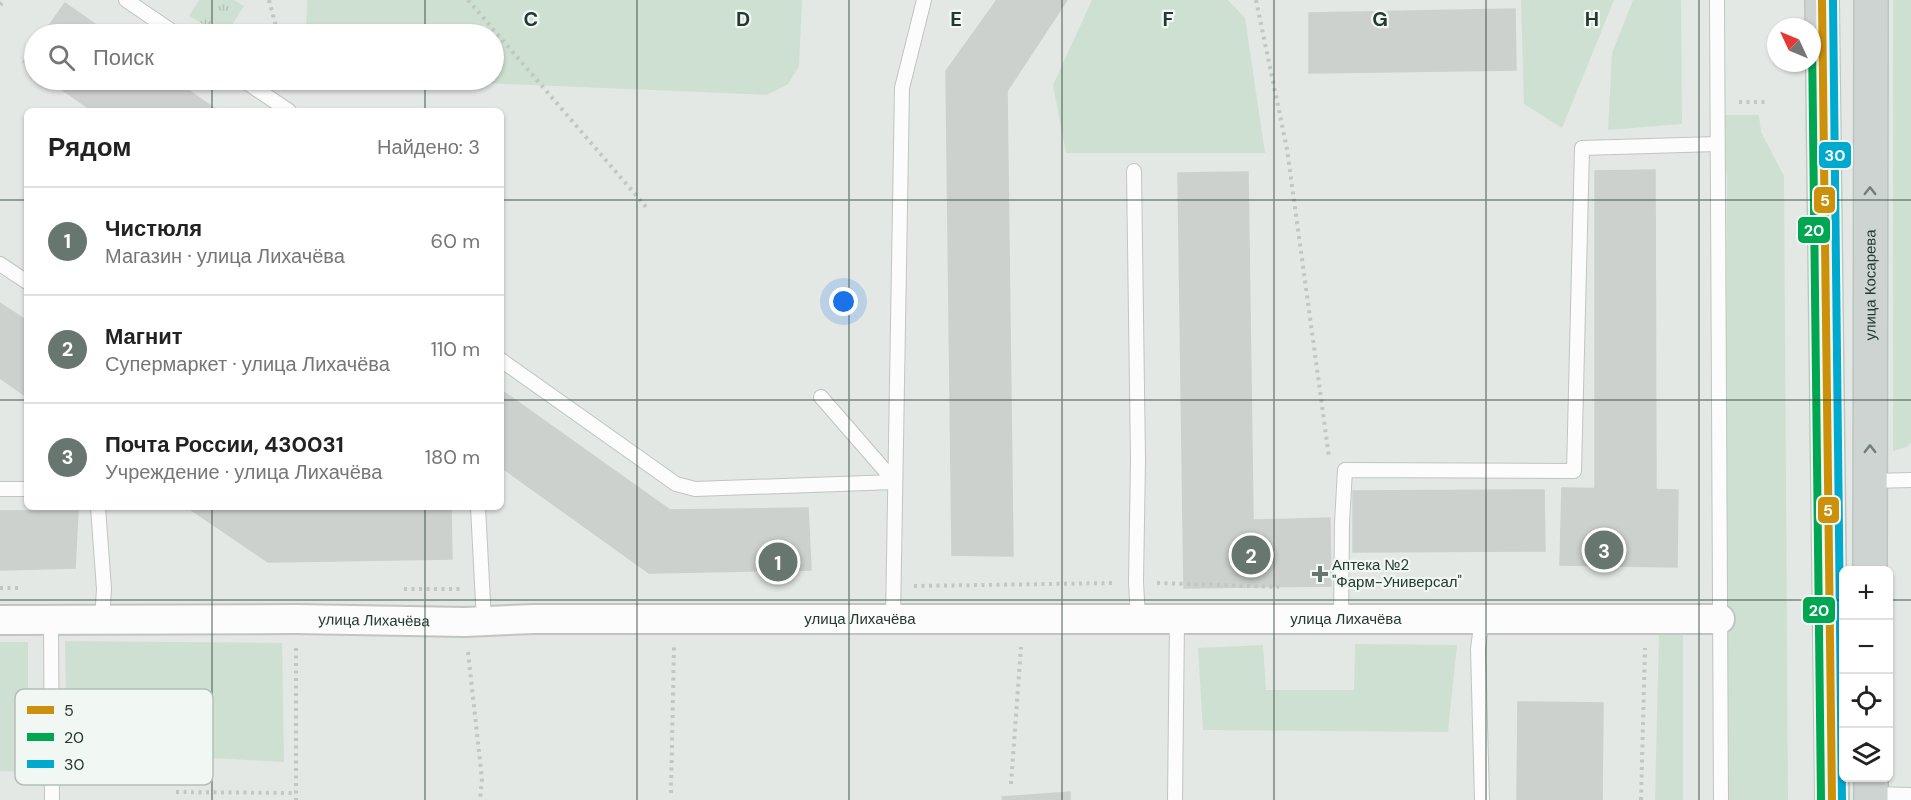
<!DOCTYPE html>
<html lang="ru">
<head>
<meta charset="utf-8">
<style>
  :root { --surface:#fff; --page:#f6f6f6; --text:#222; --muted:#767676; --line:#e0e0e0; --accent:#67766f }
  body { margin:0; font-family:"DM Sans",sans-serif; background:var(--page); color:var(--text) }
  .controls { position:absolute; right:18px; bottom:18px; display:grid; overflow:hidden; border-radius:9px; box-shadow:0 2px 4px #0004 }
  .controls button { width:54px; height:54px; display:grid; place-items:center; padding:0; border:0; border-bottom:2px solid var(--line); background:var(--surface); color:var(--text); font:30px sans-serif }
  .compass { position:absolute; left:1767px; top:18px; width:54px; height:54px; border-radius:50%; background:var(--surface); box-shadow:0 2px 4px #0004; rotate:314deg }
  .you { position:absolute; left:844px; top:302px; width:21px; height:21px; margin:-15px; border:4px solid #fff; border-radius:50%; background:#1a73e8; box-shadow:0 0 0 9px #1a73e833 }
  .badge { display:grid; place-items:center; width:39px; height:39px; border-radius:50%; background:var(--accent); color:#fff; font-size:20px; font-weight:700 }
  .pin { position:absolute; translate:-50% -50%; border:3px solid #fff; box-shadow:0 2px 6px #0006 }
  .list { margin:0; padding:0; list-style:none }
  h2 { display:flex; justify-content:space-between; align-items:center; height:78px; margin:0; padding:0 24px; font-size:26px }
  h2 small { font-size:20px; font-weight:400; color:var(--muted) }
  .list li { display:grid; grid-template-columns:39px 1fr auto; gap:18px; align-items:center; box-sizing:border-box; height:108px; padding:0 24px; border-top:2px solid var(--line) }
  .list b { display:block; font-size:22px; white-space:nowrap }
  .list p { margin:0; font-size:20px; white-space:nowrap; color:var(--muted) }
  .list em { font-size:20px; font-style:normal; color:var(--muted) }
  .icon { flex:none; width:33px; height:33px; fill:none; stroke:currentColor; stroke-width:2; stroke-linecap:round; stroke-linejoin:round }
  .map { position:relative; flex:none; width:1911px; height:800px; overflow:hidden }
  .search { position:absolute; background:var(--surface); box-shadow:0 2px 4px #0004; left:24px; top:24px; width:480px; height:66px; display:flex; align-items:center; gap:15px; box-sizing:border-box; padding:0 21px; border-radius:33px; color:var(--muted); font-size:22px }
  .panel { position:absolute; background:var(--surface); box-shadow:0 2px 4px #0004; left:24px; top:108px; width:480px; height:402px; border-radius:9px }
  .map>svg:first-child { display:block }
</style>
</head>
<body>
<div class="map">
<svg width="1911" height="800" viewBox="0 0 1911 800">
  <defs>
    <pattern id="park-tufts" width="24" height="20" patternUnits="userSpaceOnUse" patternTransform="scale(1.5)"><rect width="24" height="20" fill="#cee0d1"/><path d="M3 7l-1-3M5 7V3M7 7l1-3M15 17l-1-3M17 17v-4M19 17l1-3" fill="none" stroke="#b1c1b4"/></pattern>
  </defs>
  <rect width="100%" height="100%" fill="#e3e8e5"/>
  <!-- green -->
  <g fill="#cee0d1">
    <polygon points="307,0 802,0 799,66 788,84 767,95 412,80 494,80 494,34 306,34"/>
    <polygon points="1092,0 1228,0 1245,18 1265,153 1066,153 1053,85"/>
    <polygon points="1521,0 1614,0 1562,128 1524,104"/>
    <polygon points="1633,0 1681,0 1682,124 1608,130 1612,53"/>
    <polygon points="1893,0 1911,0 1911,442 1907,447 1893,451"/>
    <polygon points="1718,115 1759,115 1761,132 1784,176 1788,800 1725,800 1724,666 1727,178"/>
    <polygon points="1659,632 1683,632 1683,800 1655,800"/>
    <polygon points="65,641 282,643 284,762 67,750"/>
    <polygon points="0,642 28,642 28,772 0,771"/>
    <polygon points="1355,644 1457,645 1448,732 1203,730 1198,648 1263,645 1266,690 1354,690"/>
  </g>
  <!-- park -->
  <polygon fill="url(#park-tufts)" points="199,0 234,0 244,6 226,34 220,34 189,16"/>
  <!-- building -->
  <g fill="#ccd1ce" stroke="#ccd1ce" stroke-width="1.5">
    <polygon points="997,0 1067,0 1007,91 1013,556 952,555 946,71"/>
    <polygon points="65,3 109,34 43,34"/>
    <polygon points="1515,9 1516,70 1309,73 1309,13"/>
    <polygon points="34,46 34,70 23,62"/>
    <polygon points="48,80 174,80 218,111 93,111"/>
    <polygon points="1655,170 1656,490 1595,488 1595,171"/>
    <polygon points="1248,172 1253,519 1183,522 1178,173"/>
    <polygon points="0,303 27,321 27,397 0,378"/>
    <polygon points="501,390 670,510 808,508 811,570 649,573 501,467"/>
    <polygon points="1562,488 1678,490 1677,567 1560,565"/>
    <polygon points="1544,490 1545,551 1353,552 1353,491"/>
    <polygon points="187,507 451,507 452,559 268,562"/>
    <polygon points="0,511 78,511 75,568 0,570"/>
    <polygon points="1330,518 1331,586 1184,588 1183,522"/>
    <polygon points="1518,702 1603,703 1602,800 1517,800"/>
    <polygon points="1070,792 1070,800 1003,800 1002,797"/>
  </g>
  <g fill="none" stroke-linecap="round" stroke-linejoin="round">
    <!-- lane casing -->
    <g stroke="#c0c5c2" stroke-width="16">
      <g id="lane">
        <polyline points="126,0 176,34"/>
        <polyline points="1717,0 1721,800"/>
        <polyline points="243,80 289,111"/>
        <polyline points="1134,171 1138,460 1136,582 1138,619"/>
        <polyline points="0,264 27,282"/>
        <polyline points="501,360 676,484 695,489 895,482"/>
        <polyline points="821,397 895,482"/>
        <polyline points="1870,481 1911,480"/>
        <polyline points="0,489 27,489"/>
        <polyline points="98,507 104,589 102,620"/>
        <polyline points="478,507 484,621"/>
        <polyline points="893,619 902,88 924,0"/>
        <polyline points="1341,619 1342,523 1345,470 1574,471 1582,148 1717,144"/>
        <polyline points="1482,619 1478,649 1482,800"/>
        <polyline points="51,620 52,800"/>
        <polyline points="1871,794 1911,795"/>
        <polyline points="1175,800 1177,619"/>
      </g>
    </g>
    <!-- street casing -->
    <g stroke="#c0c5c2" stroke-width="32">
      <g id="street">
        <path id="s1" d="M0,620L296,619L465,622L533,619H1720"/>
      </g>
    </g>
    <!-- primary casing -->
    <g stroke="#bcc4c0" stroke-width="36">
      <g id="primary">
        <polyline points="1822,0 1832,800"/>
        <path id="s2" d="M1870,570L1871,0"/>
        <polyline points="1871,778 1871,800"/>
      </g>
    </g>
    <!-- path -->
    <g stroke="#c0c8c4" stroke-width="4" stroke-dasharray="3 4.5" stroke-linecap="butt">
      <polyline points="269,0 278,34"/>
      <polyline points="468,0 647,208"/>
      <polyline points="1256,0 1287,149 1329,457"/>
      <polyline points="0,5 4,0"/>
      <polyline points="1739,102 1769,102"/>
      <polyline points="1157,583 1279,587"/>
      <polyline points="914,586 1114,583"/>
      <polyline points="0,588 19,588"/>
      <polyline points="404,589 463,589"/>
      <polyline points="296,648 296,800"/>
      <polyline points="468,652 482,779 480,800"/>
      <polyline points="1011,784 1021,647"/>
      <polyline points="176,792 296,793"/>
      <polyline points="671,793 674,647"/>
      <polyline points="1641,800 1645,648"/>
    </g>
    <!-- lane -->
    <use href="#lane" stroke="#fbfcfb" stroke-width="14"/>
    <!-- street -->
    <use href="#street" stroke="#fbfcfb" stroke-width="28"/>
    <!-- primary -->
    <use href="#primary" stroke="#ced4d1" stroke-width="33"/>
    <!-- bus-1 casing -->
    <g stroke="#f1f7f3" stroke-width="12">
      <polyline id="bus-1" points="1822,0 1832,800"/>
    </g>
    <!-- bus-2 casing -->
    <g stroke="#f1f7f3" stroke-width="12">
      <polyline id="bus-2" points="1812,40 1821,800"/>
    </g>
    <!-- bus-3 casing -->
    <g stroke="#f1f7f3" stroke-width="12">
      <polyline id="bus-3" points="1833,0 1842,800"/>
    </g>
    <!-- bus-1 -->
    <use href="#bus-1" stroke="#cd900a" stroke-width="8"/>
    <!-- bus-2 -->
    <use href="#bus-2" stroke="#00a651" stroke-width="8"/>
    <!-- bus-3 -->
    <use href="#bus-3" stroke="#00a9ce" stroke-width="8"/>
  </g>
  <!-- one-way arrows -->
  <defs><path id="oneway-chevron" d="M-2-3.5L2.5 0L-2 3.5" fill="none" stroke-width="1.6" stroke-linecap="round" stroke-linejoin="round" transform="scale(1.5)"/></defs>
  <g stroke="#707f78">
    <use href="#oneway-chevron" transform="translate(1870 191) rotate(-90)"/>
    <use href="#oneway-chevron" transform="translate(1870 449) rotate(-90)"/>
  </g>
  <!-- grid -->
  <path fill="none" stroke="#243930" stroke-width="1.5" stroke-opacity="0.55" d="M212,0V34M425,0V34M637,0V800M849,0V800M1062,0V800M1274,0V800M1486,0V800M1699,0V800M212,80V111M425,80V111M0,200H27M501,200H1911M0,400H27M501,400H1911M212,507V800M425,507V800M0,600H1844M1888,600H1911"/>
  <!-- markers -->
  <path fill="#67766f" stroke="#f1f7f3" stroke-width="2" d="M1317 565h6v6h6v6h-6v6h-6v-6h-6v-6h6z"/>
  <g text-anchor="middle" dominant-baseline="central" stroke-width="4.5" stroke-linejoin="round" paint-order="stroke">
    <!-- street labels -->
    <g font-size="15" fill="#243930" stroke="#f1f7f3">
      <text stroke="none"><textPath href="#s2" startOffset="285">улица Косарева</textPath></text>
      <text stroke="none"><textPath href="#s1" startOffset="860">улица Лихачёва</textPath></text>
      <text stroke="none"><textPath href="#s1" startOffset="1346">улица Лихачёва</textPath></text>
      <text stroke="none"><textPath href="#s1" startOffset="374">улица Лихачёва</textPath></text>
    </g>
    <!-- poi labels -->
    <g font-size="15" fill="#243930" stroke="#f1f7f3" text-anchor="start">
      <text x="1332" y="565">Аптека №2<tspan x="1332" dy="17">"Фарм-Универсал"</tspan></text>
    </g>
  </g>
  <!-- legend -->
  <rect x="15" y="689" width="198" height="96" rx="9" fill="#f1f7f3" stroke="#b4beb8" stroke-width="1.5"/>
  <rect x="27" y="706" width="27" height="8" fill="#cd900a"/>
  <rect x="27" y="733" width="27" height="8" fill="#00a651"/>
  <rect x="27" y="760" width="27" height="8" fill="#00a9ce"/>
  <g font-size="16" fill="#243930">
    <text x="64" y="716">5</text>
    <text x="64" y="743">20</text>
    <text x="64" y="770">30</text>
  </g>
  <g font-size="20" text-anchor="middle" font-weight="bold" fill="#243930" stroke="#f1f7f3" stroke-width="4.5" stroke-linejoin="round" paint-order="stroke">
    <text x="531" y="26">C</text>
    <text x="743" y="26">D</text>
    <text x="956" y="26">E</text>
    <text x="1168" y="26">F</text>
    <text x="1380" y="26">G</text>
    <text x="1592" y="26">H</text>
  </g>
  <g stroke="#f1f7f3" stroke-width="2">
    <rect x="1818" y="141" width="34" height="28" rx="6" fill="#00a9ce"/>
    <rect x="1813" y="186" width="23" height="28" rx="6" fill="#cd900a"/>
    <rect x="1797" y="216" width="34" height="28" rx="6" fill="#00a651"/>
    <rect x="1817" y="496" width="23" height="28" rx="6" fill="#cd900a"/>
    <rect x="1802" y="596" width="34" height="28" rx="6" fill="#00a651"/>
  </g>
  <g font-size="16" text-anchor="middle" font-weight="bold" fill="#fff">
    <text x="1835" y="161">30</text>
    <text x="1825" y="206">5</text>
    <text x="1814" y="236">20</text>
    <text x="1828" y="516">5</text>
    <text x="1819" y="616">20</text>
  </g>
</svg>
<div class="controls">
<button>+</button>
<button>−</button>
<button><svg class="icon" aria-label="locate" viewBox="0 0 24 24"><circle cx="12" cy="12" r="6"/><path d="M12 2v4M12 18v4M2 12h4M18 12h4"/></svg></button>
<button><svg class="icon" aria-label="layers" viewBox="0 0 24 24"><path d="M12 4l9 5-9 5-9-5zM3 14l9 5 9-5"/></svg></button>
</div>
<svg class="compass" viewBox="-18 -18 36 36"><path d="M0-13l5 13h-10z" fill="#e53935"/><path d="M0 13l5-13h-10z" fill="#767676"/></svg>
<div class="you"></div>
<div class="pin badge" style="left:778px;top:562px">1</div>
<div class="pin badge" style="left:1251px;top:555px">2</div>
<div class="pin badge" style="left:1604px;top:550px">3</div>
<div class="search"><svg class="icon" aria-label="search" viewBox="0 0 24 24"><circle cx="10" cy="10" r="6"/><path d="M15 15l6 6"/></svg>Поиск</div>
<section class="panel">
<h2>Рядом<small>Найдено: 3</small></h2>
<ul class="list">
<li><span class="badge">1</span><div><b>Чистюля</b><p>Магазин · улица Лихачёва</p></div><em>60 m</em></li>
<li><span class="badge">2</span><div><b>Магнит</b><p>Супермаркет · улица Лихачёва</p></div><em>110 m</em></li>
<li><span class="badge">3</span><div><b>Почта России, 430031</b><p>Учреждение · улица Лихачёва</p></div><em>180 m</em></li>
</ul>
</section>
</div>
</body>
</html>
